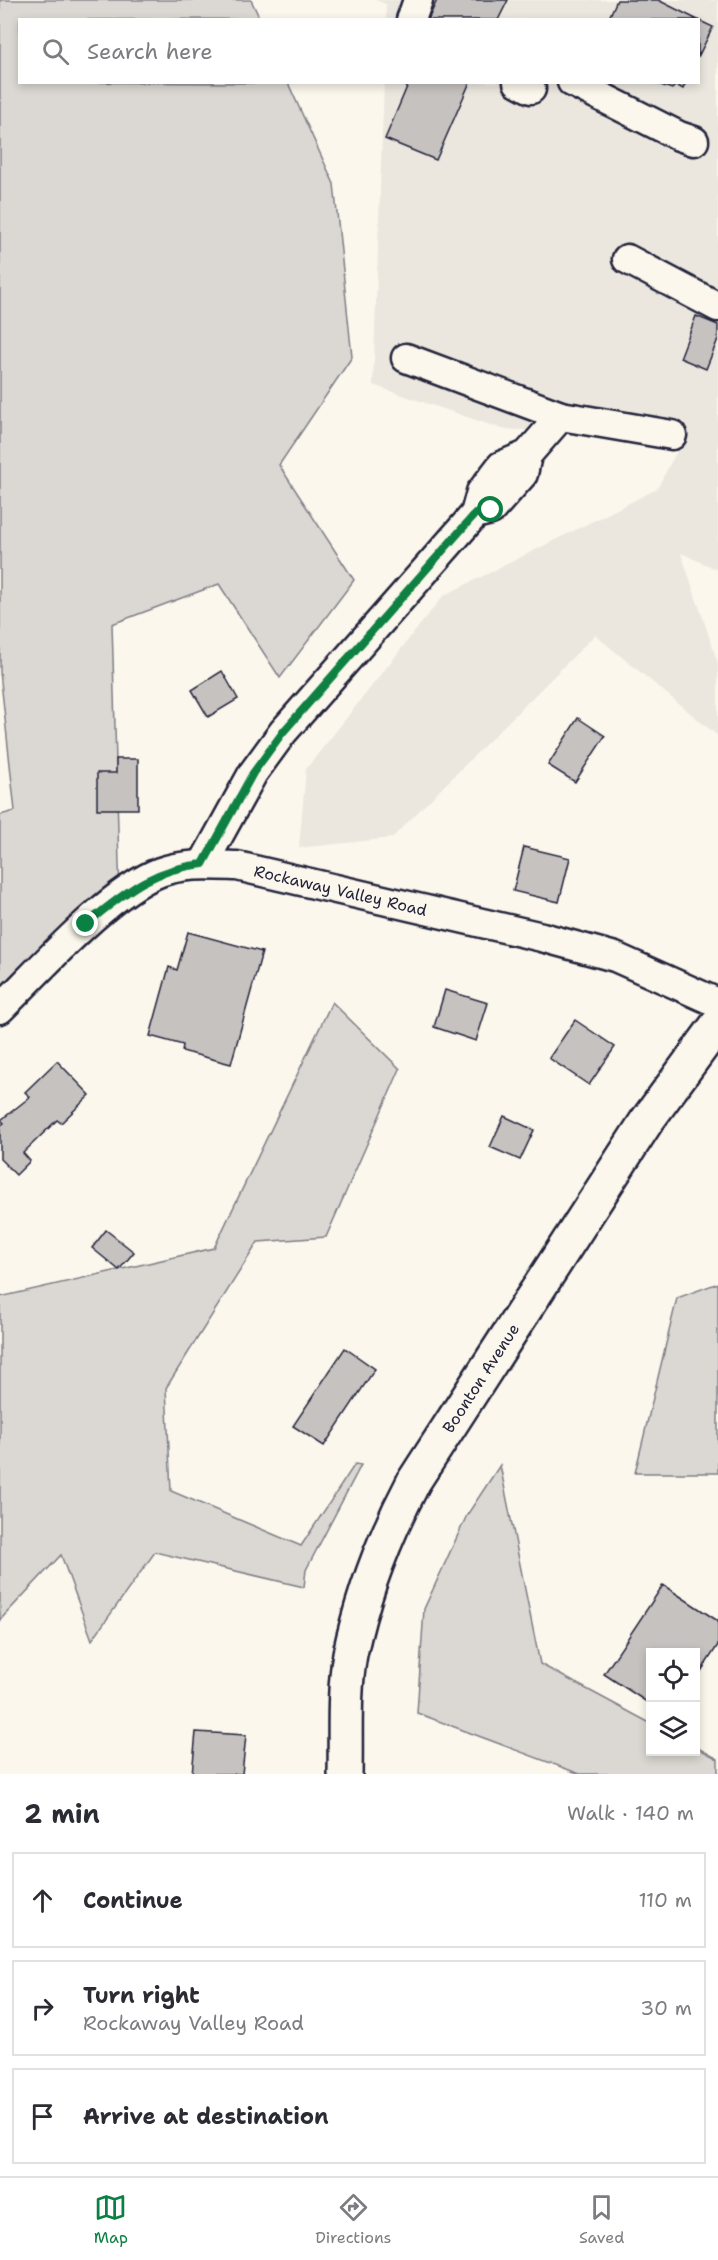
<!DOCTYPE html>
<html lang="en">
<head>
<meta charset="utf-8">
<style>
  :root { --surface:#fff; --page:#f2f2f3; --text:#2b2b33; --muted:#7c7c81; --line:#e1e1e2; --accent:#0b8043 }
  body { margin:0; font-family:"Shantell Sans",sans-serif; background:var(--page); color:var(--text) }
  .controls { position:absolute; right:18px; bottom:18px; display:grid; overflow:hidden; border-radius:0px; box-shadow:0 3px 9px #0003 }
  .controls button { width:54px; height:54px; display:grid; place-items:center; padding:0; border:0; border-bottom:2px solid var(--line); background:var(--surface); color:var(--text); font:30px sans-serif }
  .stop { position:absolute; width:18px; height:18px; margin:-14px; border:4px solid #0b8043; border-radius:50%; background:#fff }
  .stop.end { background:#0b8043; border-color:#fff; box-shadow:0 2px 6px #0008 }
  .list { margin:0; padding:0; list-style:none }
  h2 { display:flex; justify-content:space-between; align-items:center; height:78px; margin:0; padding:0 24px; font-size:26px }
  h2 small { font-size:20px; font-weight:400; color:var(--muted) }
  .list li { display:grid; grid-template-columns:39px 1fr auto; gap:18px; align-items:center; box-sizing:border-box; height:96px; margin:0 12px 12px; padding:0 12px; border:2px solid var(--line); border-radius:0px }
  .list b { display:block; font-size:22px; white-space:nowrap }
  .list p { margin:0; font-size:20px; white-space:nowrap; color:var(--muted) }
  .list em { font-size:20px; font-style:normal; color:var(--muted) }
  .icon { flex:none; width:33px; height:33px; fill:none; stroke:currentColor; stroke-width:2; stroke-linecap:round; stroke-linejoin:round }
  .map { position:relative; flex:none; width:718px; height:1774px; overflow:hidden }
  .search { position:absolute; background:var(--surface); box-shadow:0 3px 9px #0003; left:18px; right:18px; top:18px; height:66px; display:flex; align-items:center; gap:15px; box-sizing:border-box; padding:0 21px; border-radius:0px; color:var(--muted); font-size:22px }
  .sheet { height:402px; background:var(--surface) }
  nav { display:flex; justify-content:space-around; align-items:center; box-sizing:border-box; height:84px; border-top:2px solid var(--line); background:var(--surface); font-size:16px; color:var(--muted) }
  nav a { display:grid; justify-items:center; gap:3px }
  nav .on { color:var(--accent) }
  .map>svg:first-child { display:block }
</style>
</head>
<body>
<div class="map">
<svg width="718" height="1774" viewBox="0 0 718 1774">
  <rect width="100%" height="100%" fill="#fbf7ec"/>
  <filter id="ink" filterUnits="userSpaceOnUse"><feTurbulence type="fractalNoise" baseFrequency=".0167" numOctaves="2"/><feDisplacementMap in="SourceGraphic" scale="12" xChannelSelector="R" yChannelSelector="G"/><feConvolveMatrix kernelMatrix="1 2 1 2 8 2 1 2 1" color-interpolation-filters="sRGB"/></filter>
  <g filter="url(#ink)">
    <!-- built -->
    <polygon fill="#ebe7df" points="375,0 718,0 718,570 681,553 718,663 718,736 595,635 392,838 299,848 306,769 443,596 657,489 679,447 578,433 502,429 373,385 384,83 698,82 698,20 386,19 386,4"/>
    <!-- green -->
    <g fill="#dbd8d3" stroke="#7e7d87" stroke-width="1.5">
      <polygon points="0,0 251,0 260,19 20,20 20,82 288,83 334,184 352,357 279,465 354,580 280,678 219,584 112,624 120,898 0,993 0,815 15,811 0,672"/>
      <polygon points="332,1002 400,1069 326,1237 258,1242 166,1388 171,1491 301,1546 355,1464 361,1465 306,1570 304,1587 155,1552 92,1640 61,1555 0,1620 0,1297 214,1248"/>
      <polygon points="718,1283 718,1473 635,1473 677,1298"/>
      <polygon points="500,1465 540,1664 650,1723 650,1752 696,1752 696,1747 718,1759 718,1774 580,1774 417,1713 424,1609 467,1515"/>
    </g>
    <!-- building -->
    <g fill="#c6c2c0" stroke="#22223b" stroke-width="1.5">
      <polygon points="437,0 508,0 498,20 428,20"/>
      <polygon points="617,0 658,0 698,20 608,20"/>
      <polygon points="698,20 713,27 698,57"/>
      <polygon points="409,82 470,82 436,160 385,139"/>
      <polygon points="652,82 686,82 683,89 676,85 672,89"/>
      <polygon points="696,316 718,325 718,339 706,369 680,358"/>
      <polygon points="222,671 238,699 208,717 192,690"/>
      <polygon points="578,718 605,736 575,782 548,765"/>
      <polygon points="116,759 138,759 138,809 97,809 97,773 116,773"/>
      <polygon points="524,847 570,858 559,902 513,891"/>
      <polygon points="188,932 262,952 231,1064 182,1051 183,1045 150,1036 169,967 177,970"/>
      <polygon points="445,990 488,1003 476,1041 434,1027"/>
      <polygon points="575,1020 615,1047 589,1085 549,1058"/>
      <polygon points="57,1061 90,1095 61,1123 57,1120 23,1153 30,1161 16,1175 0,1159 0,1126 4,1123 1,1120 30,1097 25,1092"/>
      <polygon points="504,1116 534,1130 520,1160 490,1147"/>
      <polygon points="106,1230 134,1252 119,1270 92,1248"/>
      <polygon points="345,1348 375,1369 324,1446 293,1426"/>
      <polygon points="663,1585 718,1621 718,1645 696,1679 696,1652 650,1652 650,1704 604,1674"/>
      <polygon points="196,1732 246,1735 242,1774 192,1774"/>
    </g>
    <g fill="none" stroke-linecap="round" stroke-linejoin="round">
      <!-- minor casing -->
      <g stroke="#22223b" stroke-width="33">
        <g id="minor">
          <polyline points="411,20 418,0"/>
          <polyline points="518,82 531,89"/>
          <polyline points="572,82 679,136 694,141"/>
          <polyline points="627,259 718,307"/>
          <polyline points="406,358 561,416 672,435"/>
          <polyline points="475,514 491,510 523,474 527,455"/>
          <polyline points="203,864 253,773 283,732 475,514 481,492 501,466 527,455 561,416"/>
          <path id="s1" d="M0,1009C40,970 108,892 160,872C185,863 210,865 237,866L542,937L615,957L718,1003"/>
        </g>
      </g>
      <!-- major casing -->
      <g stroke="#22223b" stroke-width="38">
        <g id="major">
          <path id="s2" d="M345,1774C346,1734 343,1693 350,1654C363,1592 385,1536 414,1481L646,1122L718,1024"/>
        </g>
      </g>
      <!-- minor -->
      <use href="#minor" stroke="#fbf7ec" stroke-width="28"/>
      <!-- major -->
      <use href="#major" stroke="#fbf7ec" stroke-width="33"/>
    </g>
  </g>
  <g fill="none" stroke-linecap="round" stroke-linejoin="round" filter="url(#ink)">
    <!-- route -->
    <path stroke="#0b8043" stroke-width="8" d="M86,924C125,893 151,869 203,864L253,773L283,732L475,514L491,510"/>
  </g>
  <g text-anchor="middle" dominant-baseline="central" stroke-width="4.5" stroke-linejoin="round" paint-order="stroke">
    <!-- street labels -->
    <g font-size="16" fill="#22223b" stroke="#fbf7ec">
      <text stroke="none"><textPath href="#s1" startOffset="396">Rockaway Valley Road</textPath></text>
      <text stroke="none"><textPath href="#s2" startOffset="428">Boonton Avenue</textPath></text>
    </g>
  </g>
</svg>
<div class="controls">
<button><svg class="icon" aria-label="locate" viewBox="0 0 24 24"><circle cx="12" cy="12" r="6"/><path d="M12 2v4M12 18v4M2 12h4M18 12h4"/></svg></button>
<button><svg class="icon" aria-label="layers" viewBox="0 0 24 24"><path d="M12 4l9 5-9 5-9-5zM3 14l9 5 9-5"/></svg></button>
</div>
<div class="stop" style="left:491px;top:510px"></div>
<div class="stop end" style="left:86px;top:924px"></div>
<div class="search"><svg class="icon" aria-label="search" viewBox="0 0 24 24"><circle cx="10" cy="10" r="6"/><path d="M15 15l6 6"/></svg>Search here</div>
</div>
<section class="sheet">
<h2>2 min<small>Walk · 140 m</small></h2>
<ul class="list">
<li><svg class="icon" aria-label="ahead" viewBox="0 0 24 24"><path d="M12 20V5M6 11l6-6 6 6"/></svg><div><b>Continue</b></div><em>110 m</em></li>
<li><svg class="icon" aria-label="right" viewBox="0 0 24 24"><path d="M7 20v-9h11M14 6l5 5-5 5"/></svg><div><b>Turn right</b><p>Rockaway Valley Road</p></div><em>30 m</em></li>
<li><svg class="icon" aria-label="arrive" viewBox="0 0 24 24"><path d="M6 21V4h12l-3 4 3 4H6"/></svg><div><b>Arrive at destination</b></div></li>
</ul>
</section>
<nav>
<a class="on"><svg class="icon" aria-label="map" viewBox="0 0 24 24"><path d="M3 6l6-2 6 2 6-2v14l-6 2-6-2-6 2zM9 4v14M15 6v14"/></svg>Map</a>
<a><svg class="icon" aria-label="directions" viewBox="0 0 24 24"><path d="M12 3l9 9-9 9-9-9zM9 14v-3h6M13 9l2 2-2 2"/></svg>Directions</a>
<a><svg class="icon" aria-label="saved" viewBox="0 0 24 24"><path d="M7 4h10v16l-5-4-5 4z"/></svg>Saved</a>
</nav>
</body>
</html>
